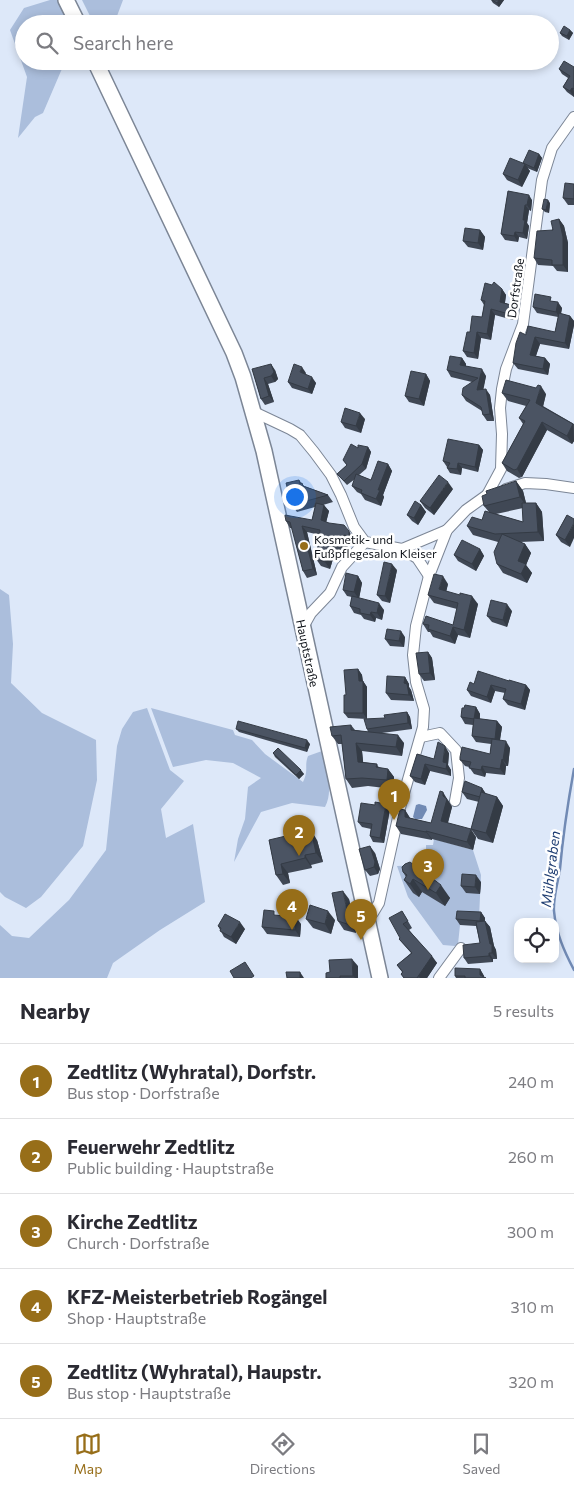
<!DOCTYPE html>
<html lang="en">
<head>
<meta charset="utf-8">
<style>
  :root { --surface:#fff; --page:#f2f2f3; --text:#2b2b33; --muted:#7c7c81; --line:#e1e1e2; --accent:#976e19 }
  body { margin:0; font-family:Commissioner,sans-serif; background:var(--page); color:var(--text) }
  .controls { position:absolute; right:15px; bottom:15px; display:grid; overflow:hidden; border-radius:10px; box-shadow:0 2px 8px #0003 }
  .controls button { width:45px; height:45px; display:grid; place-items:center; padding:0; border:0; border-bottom:1px solid var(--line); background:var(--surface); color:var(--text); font:25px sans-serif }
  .you { position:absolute; left:294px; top:496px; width:18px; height:18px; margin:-12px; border:4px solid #fff; border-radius:50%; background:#1a73e8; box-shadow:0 0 0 8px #1a73e833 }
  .badge { display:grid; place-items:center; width:32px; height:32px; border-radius:50%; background:var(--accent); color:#fff; font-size:16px; font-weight:700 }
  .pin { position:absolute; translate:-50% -41px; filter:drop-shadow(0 1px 2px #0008) }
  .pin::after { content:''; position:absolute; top:26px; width:18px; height:15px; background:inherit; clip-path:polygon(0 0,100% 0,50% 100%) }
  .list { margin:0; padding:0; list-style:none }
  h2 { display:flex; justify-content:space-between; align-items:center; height:65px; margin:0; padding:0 20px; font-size:21px }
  h2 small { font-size:16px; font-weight:400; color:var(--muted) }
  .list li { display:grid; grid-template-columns:32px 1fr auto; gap:15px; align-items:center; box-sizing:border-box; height:75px; padding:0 20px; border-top:1px solid var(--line) }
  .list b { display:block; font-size:19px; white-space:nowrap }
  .list p { margin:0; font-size:16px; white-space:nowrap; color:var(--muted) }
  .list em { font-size:16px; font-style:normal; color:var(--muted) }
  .icon { flex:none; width:28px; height:28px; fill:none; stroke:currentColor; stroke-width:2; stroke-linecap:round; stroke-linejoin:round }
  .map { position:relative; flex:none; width:574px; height:978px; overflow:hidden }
  .search { position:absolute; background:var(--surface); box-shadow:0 2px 8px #0003; left:15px; right:15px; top:15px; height:55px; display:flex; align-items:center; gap:12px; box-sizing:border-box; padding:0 18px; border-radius:28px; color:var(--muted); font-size:19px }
  .sheet { height:440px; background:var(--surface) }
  nav { display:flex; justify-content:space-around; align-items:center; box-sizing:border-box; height:70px; border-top:1px solid var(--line); background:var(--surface); font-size:14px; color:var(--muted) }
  nav a { display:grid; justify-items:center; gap:2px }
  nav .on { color:var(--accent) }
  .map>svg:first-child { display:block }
</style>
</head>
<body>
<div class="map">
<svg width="574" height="978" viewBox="0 0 574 978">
  <rect width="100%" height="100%" fill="#dde8f9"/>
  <!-- green -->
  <g fill="#abbedc">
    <polygon points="50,0 60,0 70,24 24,24 24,61 67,61 61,71 43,113 35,117 18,138 27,77 10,30 24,8"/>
    <polygon points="82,0 123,0 114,24 94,24"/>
    <polygon points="0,589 9,595 13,644 11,683 42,713 96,740 97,780 83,846 41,897 26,908 5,897 0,892"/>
    <polygon points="147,708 170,770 184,781 161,809 166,838 193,824 205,902 160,930 113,963 107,978 0,978 0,925 12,936 29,938 69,900 106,850 117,746 122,729 133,712"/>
    <path d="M151,708L233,730L235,735L252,740L265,754L303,782C309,770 304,766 308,756L322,751C326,769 334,790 325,807L292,803L261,812L234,862L238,839L245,819L248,787L261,778L233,763L206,760L173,767Z"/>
    <polygon points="434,839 473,850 481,875 479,918 461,916 458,944 455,946 443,945 408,897 397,866 420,865 421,853 426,853 426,845 433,845"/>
  </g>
  <!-- water -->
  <polygon fill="#718ab4" points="419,804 426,806 427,810 422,819 415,819 413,817 416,805"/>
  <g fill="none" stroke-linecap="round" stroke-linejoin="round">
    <!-- stream -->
    <path stroke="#718ab4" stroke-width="2.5" d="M574,769C568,802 563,835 560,869C558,882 553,898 554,911C556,933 564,951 574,970"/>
    <!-- minor casing -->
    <g stroke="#7c8696" stroke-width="12">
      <g id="minor">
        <polyline points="254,412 290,429 300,435 314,452 331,475 341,495 354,527 365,542 402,549 447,530"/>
        <polyline points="506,489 525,483 546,484 574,488"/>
        <polyline points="487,495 501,469 502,434 500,408 502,389 506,369 523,324 542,180 552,148 574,117"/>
        <polyline points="402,549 417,558 429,576"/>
        <polyline points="302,629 311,613 330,593 342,567 365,542"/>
        <polyline points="421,737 440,733 456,750 459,778 455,801"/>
        <polyline points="366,915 373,913 379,903 401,804 423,727 424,709 416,682 413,655 416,626 429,576 447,530 466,510 487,495 493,493"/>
        <polyline points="439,978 461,948"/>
      </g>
    </g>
    <!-- secondary casing -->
    <g stroke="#7c8696" stroke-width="18">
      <g id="secondary">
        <polyline points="66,0 78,24"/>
        <polyline points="95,61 234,353 243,377 264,451 380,978"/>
      </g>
    </g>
    <!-- minor -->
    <use href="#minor" stroke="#fff" stroke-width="10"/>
    <!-- secondary -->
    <use href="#secondary" stroke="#fff" stroke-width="15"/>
  </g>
  <!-- wall -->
  <g fill="#404855" fill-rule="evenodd">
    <polygon points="491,0 504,0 499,7 493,3"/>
    <polygon points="570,30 573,33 569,40 562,36 560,33"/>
    <polygon points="574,67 574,97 567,92 563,87 568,78 562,74 559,69"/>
    <polygon points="539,154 542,158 537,172 527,168 530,171 522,187 507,180 503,174"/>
    <polygon points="574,184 574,205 568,205 563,198"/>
    <polygon points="508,191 532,200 531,211 529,210 527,223 529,226 527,239 519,237 518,242 505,240 501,234"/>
    <polygon points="550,203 549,213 545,212 542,209"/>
    <polygon points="559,219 564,226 568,243 568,272 557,271 553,266 538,265 534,258"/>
    <polygon points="480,230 485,237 483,250 468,247 463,241"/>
    <polygon points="502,289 506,295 505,303 511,305 516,311 513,320 495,315 491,340 481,338 478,359 467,357 463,351 470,332 482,317 484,305 481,300"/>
    <polygon points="554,301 562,308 561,314 570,316 574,321 574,325 569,349 540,344 536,356 545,358 550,364 548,375 518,369 513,363 526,335 555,332 558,317 537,313 533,307"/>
    <polygon points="462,358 466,364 466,366 486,376 483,389 490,395 494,421 487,421 483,415 482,411 466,401 462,395 472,382 451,377 447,370"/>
    <polygon points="252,369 275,370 278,379 275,382 268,384 274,402 265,405 261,399"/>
    <polygon points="306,373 305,374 316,383 312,394 292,388 288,382"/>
    <polygon points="426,374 430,381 424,406 409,402 405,396"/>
    <polygon points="502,393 546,394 543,406 574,424 574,441 572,444 547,430 522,477 519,478 507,471 502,463 523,424 519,418 526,406 508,401"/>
    <polygon points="365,419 361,433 345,428 341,422"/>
    <polygon points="479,445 483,450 478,472 462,468 461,475 450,473 447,468 447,467 443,461"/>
    <polygon points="368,447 371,452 366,469 359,475 371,480 388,464 392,471 383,495 384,497 381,506 365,500 361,494 357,492 352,486 355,479 347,485 337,474 347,465 343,460 358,448"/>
    <polygon points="299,480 304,486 328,495 333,502 323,505 329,511 326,522 353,538 353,542 348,541 347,551 345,553 335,552 330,569 321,566 316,559 320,535 307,532 317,575 307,578 303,571 292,528 290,528 286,521 312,520 315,507 297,512 292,505"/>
    <path d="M516,481L523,491L526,503H536L542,512L544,541L520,542L525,544L531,553L526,565L532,573L527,583L503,573L497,564L498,542L473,535L467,526L482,520L489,512L484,506L487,494ZM523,508V522L496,514Z"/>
    <polygon points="453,489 434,515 425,508 420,501"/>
    <polygon points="421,505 426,512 418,525 412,521 407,515"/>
    <polygon points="567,515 570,547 561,542 556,535"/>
    <polygon points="480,549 484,556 476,571 458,561 454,555"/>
    <polygon points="397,570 390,603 382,601 377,595"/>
    <polygon points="358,576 362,583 359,598 384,610 382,620 376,618 375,622 364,619 361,615 354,613 350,606 352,597 347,596 343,590"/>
    <polygon points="448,584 446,591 478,604 470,638 458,635 455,644 433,637 430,632 428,632 423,624 453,625 457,609 434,603 428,595"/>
    <polygon points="512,611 507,627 492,622 487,616"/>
    <polygon points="405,637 404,647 390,646 385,639"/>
    <polygon points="428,652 432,658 435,680 424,681 419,674"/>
    <polygon points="358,669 362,675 363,681 367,687 367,719 348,718 344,713 346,695"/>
    <polygon points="405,677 409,684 409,687 411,690 414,701 391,700 386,693"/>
    <polygon points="509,681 526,685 530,690 525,710 508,705 503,699 505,693 495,691 491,703 471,696 467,690 474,684"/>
    <polygon points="476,707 480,714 480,719 497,721 502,727 500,740 510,748 508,766 506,766 505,775 486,773 485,777 474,774 469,767 465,766 460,760 490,754 491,744 476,742 472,736 473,725 465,724 461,717 464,708"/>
    <polygon points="407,712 410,717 412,729 382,733 404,743 402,756 362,751 363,762 377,764 379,768 388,769 394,777 393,789 368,786 352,788 346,779 342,744 338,744 332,736 351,725 355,730 368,732 367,729 385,718"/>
    <polygon points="236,729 310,744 307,752 239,732"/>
    <polygon points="273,753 304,774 299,779 275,757"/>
    <polygon points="449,753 448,765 451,770 451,776 430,771 425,785 415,782 410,776 417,754 434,759"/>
    <polygon points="482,788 486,794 497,797 503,806 493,843 478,839 471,829 479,802 467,799 462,792"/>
    <polygon points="448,800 452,807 448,823 476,837 473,850 432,839 432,840 401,834 396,826 405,810 410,818 431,823"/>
    <polygon points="390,809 384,843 373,842 370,836 371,829 362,827 358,822"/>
    <polygon points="269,840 317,840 323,862 311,865 312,868 288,873 290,883 283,885 276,875"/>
    <polygon points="375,853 380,869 378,874 370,876 365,870"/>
    <polygon points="403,872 426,873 450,898 445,906 422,892 419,897 413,893 404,880 406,877"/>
    <polygon points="481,882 480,894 466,893 461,886"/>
    <polygon points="349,899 356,933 344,930 338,921"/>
    <polygon points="402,911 412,928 409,930 437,963 427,978 404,978 401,974 402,972 397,965 411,953 399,939 400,938"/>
    <polygon points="481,912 485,918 485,921 490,927 494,946 496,950 497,959 493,959 493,962 468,964 464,958 480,943 476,926 460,925 456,919"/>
    <polygon points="277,916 301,924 300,937 267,934 262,927"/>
    <polygon points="306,919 335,920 331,934 313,928"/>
    <polygon points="218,926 245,929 236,944 224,937"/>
    <polygon points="358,966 358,978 326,978"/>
    <polygon points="480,969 484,976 484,977 486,978 456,978 455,976"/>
  </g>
  <!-- shaded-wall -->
  <g fill="#343b45">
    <polygon points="499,0 504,0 499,7 497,3"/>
    <polygon points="570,30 573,33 569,40 567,36"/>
    <polygon points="572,88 574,91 574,97 570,91"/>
    <polygon points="539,154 542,158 537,172 534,168"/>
    <polygon points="525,164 530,171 522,187 518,180"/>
    <polygon points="529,195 532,200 531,211 527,205"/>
    <polygon points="548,200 550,203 549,213 546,210"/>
    <polygon points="525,205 529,210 527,223 529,226 527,239 523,233 523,220"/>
    <polygon points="559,219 564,226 568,243 568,272 563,265"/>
    <polygon points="480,230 485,237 483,250 478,243"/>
    <polygon points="515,232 519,237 518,242 514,236"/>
    <polygon points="502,289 506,295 504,308 500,302"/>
    <polygon points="558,302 562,308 560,318 556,312"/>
    <polygon points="511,305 516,311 513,320 509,314"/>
    <polygon points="491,309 495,315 491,340 487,334"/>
    <polygon points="570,316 574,321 574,325 569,349 565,343"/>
    <polygon points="477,332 481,338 478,359 474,353"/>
    <polygon points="535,337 540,344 534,361 530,355"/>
    <polygon points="462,358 466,364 465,371 460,365"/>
    <polygon points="545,358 550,364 548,375 543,369"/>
    <polygon points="271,364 275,370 278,379 275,382 271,376"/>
    <polygon points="302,367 306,373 304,378 300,372"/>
    <polygon points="482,369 486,376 482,397 477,390"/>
    <polygon points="426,374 430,381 424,406 419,399"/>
    <polygon points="312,377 316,383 312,394 308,389"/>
    <polygon points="264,378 268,384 274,402 269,396"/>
    <polygon points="541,386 546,394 542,411 536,403"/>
    <polygon points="486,389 490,395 494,421 490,414"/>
    <polygon points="360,413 365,419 361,433 356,426"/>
    <polygon points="542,422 547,430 522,477 517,469"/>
    <polygon points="573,424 574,441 572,444 567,436"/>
    <polygon points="479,445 483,450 478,472 475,467"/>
    <polygon points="368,447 371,452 366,469 362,464"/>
    <polygon points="458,463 462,468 461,475 457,469"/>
    <polygon points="388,464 392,471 383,495 384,497 381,506 376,499 378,490"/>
    <polygon points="516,481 523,491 527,507 520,497"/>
    <polygon points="448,482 453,489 434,515 430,508"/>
    <polygon points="536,503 542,512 544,541 538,532"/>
    <polygon points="324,505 329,511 325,527 321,520"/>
    <polygon points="421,505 426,512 418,525 414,518"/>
    <polygon points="574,523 574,538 570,547 565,540"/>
    <polygon points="302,526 307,532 317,575 313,569"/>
    <polygon points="349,531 353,538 353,542 349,536"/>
    <polygon points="344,535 348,541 347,551 345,553 341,547"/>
    <polygon points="525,544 531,553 526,565 532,573 527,583 521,574 518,561"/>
    <polygon points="330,546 335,552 330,569 325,562"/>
    <polygon points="480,549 484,556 476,571 472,564"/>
    <polygon points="392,564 397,570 390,603 385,596"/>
    <polygon points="358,576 362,583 359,599 354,592"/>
    <polygon points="443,576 448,584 445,597 439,589"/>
    <polygon points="472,596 478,604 470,638 464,630"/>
    <polygon points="379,603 384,610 382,620 377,613"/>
    <polygon points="507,604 512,611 507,627 503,620"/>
    <polygon points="371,612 376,618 375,622 370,615"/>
    <polygon points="453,627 458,635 455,644 450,636"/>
    <polygon points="401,631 405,637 404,647 399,641"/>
    <polygon points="428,652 432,658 435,680 430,673"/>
    <polygon points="358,669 362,675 363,686 363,681 367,687 367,719 363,713"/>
    <polygon points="405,677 409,684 409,687 411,690 414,701 409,695 404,683"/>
    <polygon points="491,685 495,691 491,703 487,697"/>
    <polygon points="526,685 530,690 525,710 521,704"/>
    <polygon points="476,707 480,714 478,726 474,719"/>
    <polygon points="407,712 410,717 412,729 408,723"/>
    <polygon points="497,721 502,727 499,745 495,739"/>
    <polygon points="398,735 404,743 402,756 396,747"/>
    <polygon points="307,740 310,744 307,752 305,748"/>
    <polygon points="506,741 510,748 508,766 503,760"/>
    <polygon points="356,743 362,751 364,770 358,762"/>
    <polygon points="445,746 449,753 448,765 451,770 451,776 446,769 443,762"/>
    <polygon points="502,759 506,766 505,775 500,769"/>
    <polygon points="425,764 430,771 425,785 421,779"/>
    <polygon points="482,766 486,773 485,777 481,770"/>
    <polygon points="388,769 394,777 393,789 387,780"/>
    <polygon points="301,770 304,774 299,779 296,775"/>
    <polygon points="482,788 486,794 480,797"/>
    <polygon points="443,792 452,807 446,829 441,821 443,796"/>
    <polygon points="497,797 503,806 493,843 486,833"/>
    <polygon points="386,804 390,809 384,843 380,838"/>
    <polygon points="405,810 410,818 405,817"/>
    <polygon points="471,829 476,837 473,850 467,842"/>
    <polygon points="311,830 317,840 323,862 316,853"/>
    <polygon points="426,831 432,839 432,840 426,832"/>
    <polygon points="370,846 375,853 380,869 378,874 374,867"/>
    <polygon points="305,855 311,865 312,868 305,858"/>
    <polygon points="281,864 288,873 290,883 283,874"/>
    <polygon points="476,875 481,882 480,894 475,887"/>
    <polygon points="413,879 422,892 419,897 410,884"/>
    <polygon points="441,885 450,898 445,906 436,893"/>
    <polygon points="343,891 349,899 356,933 350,925"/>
    <polygon points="328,911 335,920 331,934 325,924"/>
    <polygon points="481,912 485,918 484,927 480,921"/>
    <polygon points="296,917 301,924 300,937 295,930"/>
    <polygon points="485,921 490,927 494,946 496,950 497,959 492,953"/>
    <polygon points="240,922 245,929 236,944 231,937"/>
    <polygon points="489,953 493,959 493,962 489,956"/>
    <polygon points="432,956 437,963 427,978 420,978 419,976"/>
    <polygon points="352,959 358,966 358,978 355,978 353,976"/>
    <polygon points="480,969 484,976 484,978 480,975"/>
    <polygon points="300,972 304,978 300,978"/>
  </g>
  <!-- building -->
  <g fill="#4b5463" stroke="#343b45">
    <polygon points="492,0 499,0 497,3"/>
    <polygon points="564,26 570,30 567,36 560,33"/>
    <polygon points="564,61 574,67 574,89 572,88 570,91 563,87 570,76 559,69"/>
    <polygon points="529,150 539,154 534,168 523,163"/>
    <polygon points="510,158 525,164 518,180 503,174"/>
    <polygon points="565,183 574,184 574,199 563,198"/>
    <polygon points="508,191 529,195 527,205 525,205 523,220 525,220 523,233 515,232 514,236 501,234"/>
    <polygon points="544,199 548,200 546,210 542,209"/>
    <polygon points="559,219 563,237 563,265 552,265 552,260 534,258 537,231 553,230 551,221"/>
    <polygon points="465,228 480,230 478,243 463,241"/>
    <polygon points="494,282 502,289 500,302 511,305 509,314 491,309 487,334 477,332 474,353 463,351 467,332 470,332 472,316 482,317 485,301 481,300 485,283 492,285"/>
    <polygon points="535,294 551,297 550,301 558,302 556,312 533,307"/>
    <polygon points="559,313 570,316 565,343 535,337 530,355 545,358 543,369 513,363 516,343 520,332 526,335 528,326 555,332"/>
    <polygon points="450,356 462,358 460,365 482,369 477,390 486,389 490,414 483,415 481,407 462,395 463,388 478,378 447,370"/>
    <polygon points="271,364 274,372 271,376 264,378 269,396 261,399 252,369"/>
    <polygon points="294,364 302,367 300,372 312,377 308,389 288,382"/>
    <polygon points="411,371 426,374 419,399 405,396"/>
    <polygon points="506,380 536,388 538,385 541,386 536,403 573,424 567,436 542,422 517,469 514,470 502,463 525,421 519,418 530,400 502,393"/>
    <polygon points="345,408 360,413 356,426 341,422"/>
    <polygon points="448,439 479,445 475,467 458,463 457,469 447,468 450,463 443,461"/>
    <polygon points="351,444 358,448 358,445 368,447 362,464 344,481 337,474 347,465 343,460"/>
    <polygon points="378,461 388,464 378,490 380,490 376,499 361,493 362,490 352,486 356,474 371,480"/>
    <polygon points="439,475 448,482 430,508 420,501"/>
    <polygon points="299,480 300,484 302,483 303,486 328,495 292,505 286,483"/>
    <polygon points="516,481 520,497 484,506 482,496 487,494 486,491"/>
    <polygon points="415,501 421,505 414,518 407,515"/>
    <polygon points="316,503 324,505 321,520 329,523 344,525 349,531 349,536 344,535 343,545 341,547 330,546 325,562 316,559 320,530 302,526 313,569 303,571 290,522 286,521 285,516 285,515 312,520"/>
    <polygon points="522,503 536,503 538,532 495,534 467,526 472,517 482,520 485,511 523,522"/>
    <polygon points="567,515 574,519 574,523 565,540 556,535"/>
    <polygon points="502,534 525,544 518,561 526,564 521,574 497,564 494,552"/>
    <polygon points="462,540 480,549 472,564 454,555"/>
    <polygon points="384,562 392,564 385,596 377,595"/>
    <polygon points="346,573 358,576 354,592 343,590"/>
    <polygon points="434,574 443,576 439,589 460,595 460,593 472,596 464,630 453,627 450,636 428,629 429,625 423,624 426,616 453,625 458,603 428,595"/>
    <polygon points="352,596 379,603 377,613 371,612 370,615 360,613 360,609 350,606"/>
    <polygon points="491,600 507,604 503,620 487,616"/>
    <polygon points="387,629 401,631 399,641 385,639"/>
    <polygon points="428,652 430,673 419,674 416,653"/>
    <polygon points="358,669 359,681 363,681 363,713 344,713 344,695 346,695 344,670"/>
    <polygon points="478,671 509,681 509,680 526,685 521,704 503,699 506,689 491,685 487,697 467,690 470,682 474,684"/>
    <polygon points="387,676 405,677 404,683 407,684 409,695 386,693"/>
    <polygon points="465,705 476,707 474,719 461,717 462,708 464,708"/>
    <polygon points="407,712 408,723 367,729 364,719 385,718 384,715"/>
    <polygon points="474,718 497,721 495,739 472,736"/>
    <polygon points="238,721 307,740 305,748 236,729"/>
    <polygon points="351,725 351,730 398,735 396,747 356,743 358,762 377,764 376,767 388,769 387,780 362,778 346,779 341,735 332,736 330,727"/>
    <polygon points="492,739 506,741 503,760 502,759 500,769 482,766 481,770 469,768 471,762 460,760 460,757 462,747 490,754"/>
    <polygon points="438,742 445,746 443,762 447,763 446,769 425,764 421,779 410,776 417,754 434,759"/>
    <polygon points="278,748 301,770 296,775 273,753"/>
    <polygon points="465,781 482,788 480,797 462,792"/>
    <polygon points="440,791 443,792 443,796 447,799 441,821 471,829 467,842 426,831 426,832 396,826 400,809 405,810 405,817 431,823"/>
    <polygon points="481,792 497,797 486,833 471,829"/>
    <polygon points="375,802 386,804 380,838 370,836 372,824 358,822 361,803 375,805"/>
    <polygon points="311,830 316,853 305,855 305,858 281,864 283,874 276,875 269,840"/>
    <polygon points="370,846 375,862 374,867 365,870 359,849"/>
    <polygon points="410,862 414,865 415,863 421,867 420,869 441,885 436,893 413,879 410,884 404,880 407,875 403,872 402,867 405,864"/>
    <polygon points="462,874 476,875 475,887 461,886"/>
    <polygon points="343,891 350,925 338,921 332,893"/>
    <polygon points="310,905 328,911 325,924 306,919"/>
    <polygon points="264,910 274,911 274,915 296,917 295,930 262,927"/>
    <polygon points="402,911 408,921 403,924 432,956 417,978 404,978 401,974 403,972 397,965 412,953 399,939 400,938 389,918"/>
    <polygon points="457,911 481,912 480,921 456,919"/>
    <polygon points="225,914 240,922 231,937 220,931 221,928 218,926"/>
    <polygon points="485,921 490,944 492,944 492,953 489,953 489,956 464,958 463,945 480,943 476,922"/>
    <polygon points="352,959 353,976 340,976 340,978 326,978 326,973 330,972 329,960"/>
    <polygon points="245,962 254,976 251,978 234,978 230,971"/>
    <polygon points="455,968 480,969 480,975 486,978 465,978 465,976 455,976"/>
    <polygon points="286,972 300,972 300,978 287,978"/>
  </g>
  <!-- markers -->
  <circle fill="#976e19" stroke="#fff" stroke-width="2" cx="304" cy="546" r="5"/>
  <g text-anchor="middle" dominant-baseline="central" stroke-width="5" stroke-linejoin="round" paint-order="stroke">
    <!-- street labels -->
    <g font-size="12" fill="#0f1319" stroke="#fff">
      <text transform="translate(515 288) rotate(-82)">Dorfstraße</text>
      <text transform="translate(308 653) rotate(78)">Hauptstraße</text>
    </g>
    <!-- poi labels -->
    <g font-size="12" fill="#0f1319" stroke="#fff" text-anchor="start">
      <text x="314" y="539">Kosmetik- und<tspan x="314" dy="14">Fußpflegesalon Kleiser</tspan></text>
    </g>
    <!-- water labels -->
    <g font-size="14" font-style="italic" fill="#1d3c71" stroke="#fff">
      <text transform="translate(550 869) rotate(-83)">Mühlgraben</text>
    </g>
  </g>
</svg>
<div class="controls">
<button><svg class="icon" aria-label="locate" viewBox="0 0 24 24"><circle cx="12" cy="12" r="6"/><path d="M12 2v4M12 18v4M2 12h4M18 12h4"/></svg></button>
</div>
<div class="you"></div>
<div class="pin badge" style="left:394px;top:820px">1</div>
<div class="pin badge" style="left:299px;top:856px">2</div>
<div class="pin badge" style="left:428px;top:890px">3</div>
<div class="pin badge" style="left:292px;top:930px">4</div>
<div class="pin badge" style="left:361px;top:940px">5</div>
<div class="search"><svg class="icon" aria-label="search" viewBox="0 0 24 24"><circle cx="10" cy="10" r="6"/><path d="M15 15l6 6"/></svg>Search here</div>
</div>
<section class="sheet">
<h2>Nearby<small>5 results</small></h2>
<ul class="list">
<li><span class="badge">1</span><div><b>Zedtlitz (Wyhratal), Dorfstr.</b><p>Bus stop · Dorfstraße</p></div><em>240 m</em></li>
<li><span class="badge">2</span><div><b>Feuerwehr Zedtlitz</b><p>Public building · Hauptstraße</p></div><em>260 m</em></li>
<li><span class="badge">3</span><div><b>Kirche Zedtlitz</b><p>Church · Dorfstraße</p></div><em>300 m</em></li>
<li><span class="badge">4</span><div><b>KFZ-Meisterbetrieb Rogängel</b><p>Shop · Hauptstraße</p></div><em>310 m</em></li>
<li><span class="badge">5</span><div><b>Zedtlitz (Wyhratal), Haupstr.</b><p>Bus stop · Hauptstraße</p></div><em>320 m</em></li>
</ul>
</section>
<nav>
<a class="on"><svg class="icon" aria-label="map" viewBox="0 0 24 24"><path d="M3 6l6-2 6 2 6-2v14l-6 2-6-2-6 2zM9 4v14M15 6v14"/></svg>Map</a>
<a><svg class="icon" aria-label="directions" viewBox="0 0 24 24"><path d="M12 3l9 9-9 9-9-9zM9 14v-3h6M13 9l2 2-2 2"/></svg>Directions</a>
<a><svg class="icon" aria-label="saved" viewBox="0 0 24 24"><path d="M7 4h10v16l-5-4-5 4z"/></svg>Saved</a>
</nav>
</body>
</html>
